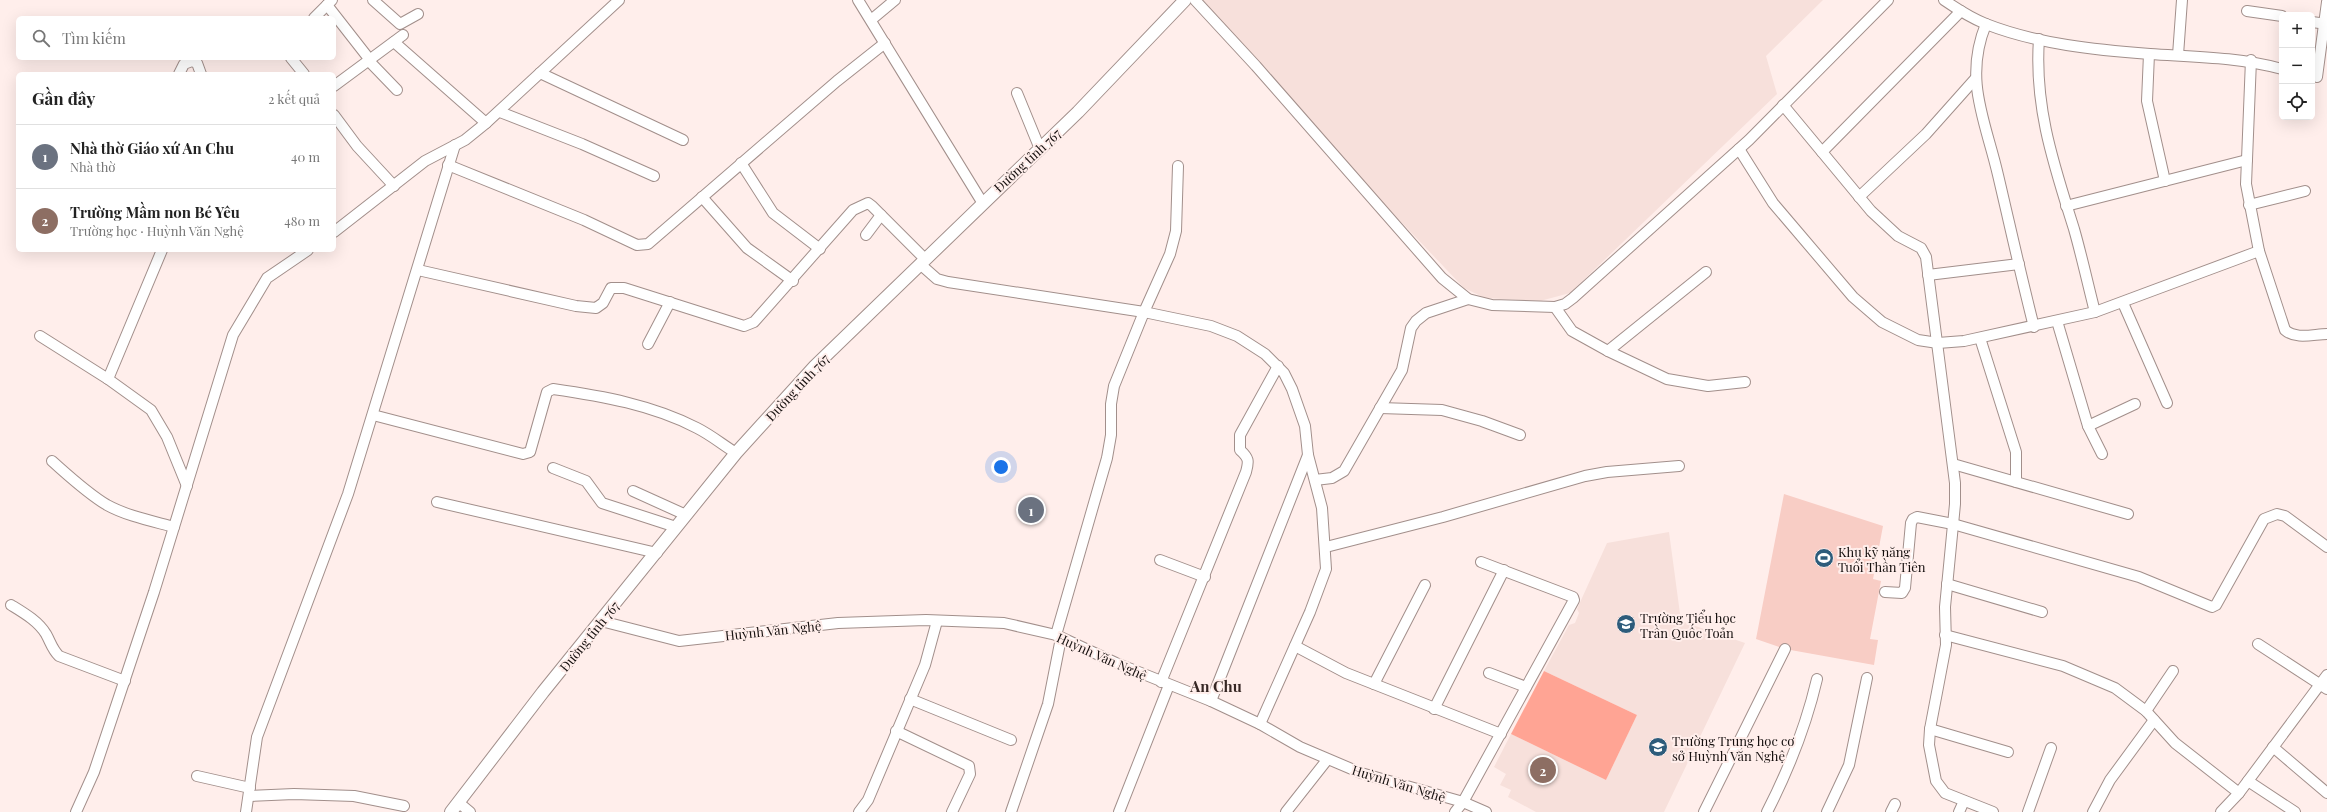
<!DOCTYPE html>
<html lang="vi">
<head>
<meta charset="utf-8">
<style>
  :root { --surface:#fff; --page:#f6f6f6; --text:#222; --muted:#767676; --line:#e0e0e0; --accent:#2563eb }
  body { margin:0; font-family:"Playfair Display",serif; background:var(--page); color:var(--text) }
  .controls { position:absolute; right:12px; top:12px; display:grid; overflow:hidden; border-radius:6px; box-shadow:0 4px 16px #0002 }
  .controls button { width:36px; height:36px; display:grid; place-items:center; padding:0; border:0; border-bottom:1px solid var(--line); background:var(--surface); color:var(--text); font:20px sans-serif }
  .you { position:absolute; left:1001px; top:467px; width:14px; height:14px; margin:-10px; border:3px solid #fff; border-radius:50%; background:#1a73e8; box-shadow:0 0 0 6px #1a73e833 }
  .badge { display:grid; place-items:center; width:26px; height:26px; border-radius:50%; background:var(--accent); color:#fff; font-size:13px; font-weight:700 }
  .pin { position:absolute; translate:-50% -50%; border:2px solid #fff; box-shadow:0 1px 4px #0006 }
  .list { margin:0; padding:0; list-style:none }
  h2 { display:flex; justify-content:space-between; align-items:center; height:52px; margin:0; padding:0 16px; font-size:17px }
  h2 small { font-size:13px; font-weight:400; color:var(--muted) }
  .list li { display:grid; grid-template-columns:26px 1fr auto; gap:12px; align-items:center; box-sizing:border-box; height:64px; padding:0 16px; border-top:1px solid var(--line) }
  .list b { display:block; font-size:15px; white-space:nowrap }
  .list p { margin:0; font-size:13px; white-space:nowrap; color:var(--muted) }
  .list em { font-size:13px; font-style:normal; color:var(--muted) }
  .icon { flex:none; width:22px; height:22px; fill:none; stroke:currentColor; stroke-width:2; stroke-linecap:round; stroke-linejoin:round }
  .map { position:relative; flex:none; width:2327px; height:812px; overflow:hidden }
  .search { position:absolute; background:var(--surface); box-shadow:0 4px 16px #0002; left:16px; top:16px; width:320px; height:44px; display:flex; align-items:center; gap:10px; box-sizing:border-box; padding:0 14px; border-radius:6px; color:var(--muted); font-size:15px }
  .panel { position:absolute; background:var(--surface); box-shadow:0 4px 16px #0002; left:16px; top:72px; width:320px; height:180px; border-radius:6px }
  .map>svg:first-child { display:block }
</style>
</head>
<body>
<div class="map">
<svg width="2327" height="812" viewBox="0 0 2327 812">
  <rect width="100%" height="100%" fill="#ffeeeb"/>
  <!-- built -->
  <g fill="#f7e0db">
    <polygon points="1194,0 1823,0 1766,56 1777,94 1570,293 1540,301 1485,298 1464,288 1192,2"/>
    <polygon points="1669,532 1681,621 1745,643 1664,812 1536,812 1508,797 1511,790 1500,785 1506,774 1494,767 1511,734 1606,780 1637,715 1544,671 1569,625 1575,623 1579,613 1577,609 1607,543"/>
  </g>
  <!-- green -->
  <polygon fill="#f8cdc5" points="1784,494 1883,526 1873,579 1881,581 1870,639 1878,640 1874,665 1785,649 1756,639"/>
  <!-- forest -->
  <polygon fill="#ffa494" points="1544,671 1637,715 1606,780 1511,734"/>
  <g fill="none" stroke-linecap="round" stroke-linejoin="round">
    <!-- minor casing -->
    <g stroke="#a28f8b" stroke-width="12">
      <g id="minor">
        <polyline points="373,0 400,24 418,14"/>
        <polyline points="858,0 982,202"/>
        <polyline points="1195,0 1256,66 1442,278 1468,299 1492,305 1555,307 1565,304 1573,298 1749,140 1888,0"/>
        <path d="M1944,0C1957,9 1971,18 1986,24C2037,44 2096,50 2150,54C2196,57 2237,57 2282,69"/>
        <polyline points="327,5 370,60"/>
        <polyline points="2247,11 2282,16"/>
        <polyline points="314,18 332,0"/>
        <polyline points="871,20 895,0"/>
        <polyline points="2312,22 2327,24"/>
        <path d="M1986,24C1963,80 1986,122 1998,175C2010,226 2021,276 2034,327"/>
        <path d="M2039,39C2034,107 2054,165 2074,229C2082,257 2088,285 2095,312"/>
        <polyline points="394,42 486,123"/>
        <polyline points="2149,54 2147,101 2165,181"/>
        <polyline points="2178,55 2182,0"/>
        <polyline points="291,58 304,74"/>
        <path d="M2251,60L2246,184L2259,251L2285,330C2296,340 2314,334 2327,334"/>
        <polyline points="369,61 397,90"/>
        <polyline points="540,73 683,140"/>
        <polyline points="179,74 184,64 192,61 197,63 201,74"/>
        <polyline points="2317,77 2327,2"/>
        <polyline points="334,86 403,35"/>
        <polyline points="1017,93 1040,149"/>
        <polyline points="1783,105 1871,211 1898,236 1921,248 1926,257 1955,483 1955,504 1945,607 1946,645 1930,729 1929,745 1936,781 1945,793 1993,812"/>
        <polyline points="500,112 582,144 654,176"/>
        <polyline points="334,115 357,146 394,186"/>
        <polyline points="1739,149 1773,203 1853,297 1882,322 1918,340 1938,343 1964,341 2095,312 2259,251"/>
        <polyline points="1822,152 1961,11"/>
        <polyline points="741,163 773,213 820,249"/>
        <polyline points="448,165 584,220 637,245 648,244 837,81 885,43"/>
        <polyline points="702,197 747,248 793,281"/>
        <polyline points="1859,197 1926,134 1975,79"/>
        <polyline points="2249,205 2305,191"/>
        <polyline points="2066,206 2247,160"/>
        <polyline points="334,232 425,161 465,140 486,123 619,0"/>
        <polyline points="866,235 881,215"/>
        <polyline points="920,264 937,279 948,282 1144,312 1211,326 1237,336 1265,354 1284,373 1292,389 1305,426 1308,455 1322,508 1326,569 1310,612 1260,724"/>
        <polyline points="418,270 576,306 596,308 603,303 611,288 624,288 744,326 754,322 853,210 868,203 872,206 925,259"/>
        <polyline points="1928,275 2019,264"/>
        <polyline points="2123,303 2167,403"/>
        <polyline points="1555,307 1572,331 1608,351 1667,379 1708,386 1745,382"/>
        <polyline points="2057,321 2088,426 2102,454"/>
        <polyline points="40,336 108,379 151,410 167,437 187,486"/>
        <polyline points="1980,338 2016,452 2016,482"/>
        <polyline points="648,344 670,302"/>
        <polyline points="1608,351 1706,272"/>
        <polyline points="108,379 162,250"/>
        <polyline points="1380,408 1442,410 1482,421 1520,435"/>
        <path d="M373,415L523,454L530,452L547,392L553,389C602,396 653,405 697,428C711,435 723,445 736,453"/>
        <polyline points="2088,426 2135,404"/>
        <path d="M52,461C69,476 87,493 107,505C127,516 152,521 174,527"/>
        <polyline points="1953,464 2128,514"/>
        <polyline points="553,468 586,481 602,503 676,527"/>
        <polyline points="1315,480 1332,478 1344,471 1402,370 1411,328 1416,321 1426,313 1468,299"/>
        <polyline points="633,491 686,515"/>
        <polyline points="437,502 657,553"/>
        <polyline points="1326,547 1443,517 1585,476 1607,472 1679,466"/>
        <polyline points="1160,560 1205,577"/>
        <polyline points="1947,584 2042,612"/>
        <polyline points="1885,592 1902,593 1905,588 1911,523 1913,519 1917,517 1953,524 2139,577 2212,607 2216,605 2264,519 2277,514 2285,516 2327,547"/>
        <path d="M11,605C24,613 38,621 46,634C51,643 52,649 59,656L125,681"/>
        <polyline points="601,621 679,641 838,623 926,620 1004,623 1056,635 1116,663 1211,701 1260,724 1300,747 1361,773 1463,802 1486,812"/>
        <polyline points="1056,635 1107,458 1111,435 1111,404 1114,386 1144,312 1170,254 1176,231 1178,166"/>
        <polyline points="1945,635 2063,666 2115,688 2146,711 2175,743 2239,793"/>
        <polyline points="2258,644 2327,689"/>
        <polyline points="1295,646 1346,673 1501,734"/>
        <polyline points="1489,673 1526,687"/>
        <path d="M1161,682L1246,472C1249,461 1249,458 1240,450V435L1278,366"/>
        <polyline points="1374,684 1425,585"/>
        <polyline points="910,699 1011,740"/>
        <polyline points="1211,701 1308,455"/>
        <polyline points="1434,709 1504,570"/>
        <polyline points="2146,711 2173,671"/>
        <polyline points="1930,729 2008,752"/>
        <polyline points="896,731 969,766 970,774 952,812"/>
        <polyline points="2273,747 2327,793"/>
        <polyline points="197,776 250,788"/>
        <polyline points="2248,781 2295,812"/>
        <polyline points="249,796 294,794 354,796 404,806"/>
        <polyline points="458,802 470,812"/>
        <polyline points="76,812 94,772 154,592 233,335 267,278 308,250"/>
        <polyline points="246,812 257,737 348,494 455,145"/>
        <polyline points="859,812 868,800 925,665 937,621"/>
        <polyline points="1011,812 1048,704 1061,638"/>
        <polyline points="1119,812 1169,685"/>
        <polyline points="1286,812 1327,760"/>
        <polyline points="1455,812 1463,802 1574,600 1573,597 1481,562"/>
        <polyline points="1704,812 1785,649"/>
        <path d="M1767,812C1789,769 1806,726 1817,679"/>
        <polyline points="1827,812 1849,765 1867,678"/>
        <polyline points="1891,812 1895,804"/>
        <polyline points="1959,812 1964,801"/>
        <polyline points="2028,812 2051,748"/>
        <polyline points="2093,812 2110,780 2154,720"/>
        <polyline points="2221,812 2239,793 2327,675"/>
      </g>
    </g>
    <!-- major casing -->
    <g stroke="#a28f8b" stroke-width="14">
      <polyline id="major" points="451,812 543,692 736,453 815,366 1078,112 1185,0"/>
    </g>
    <!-- minor -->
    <use href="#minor" stroke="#fff" stroke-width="10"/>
    <!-- major -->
    <use href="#major" stroke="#fff" stroke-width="12"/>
  </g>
  <!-- icons -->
  <defs>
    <g id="stadium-disc" transform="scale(1)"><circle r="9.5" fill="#2d5c7b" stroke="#ffeeeb"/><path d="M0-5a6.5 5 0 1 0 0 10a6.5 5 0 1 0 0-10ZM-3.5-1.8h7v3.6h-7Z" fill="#fff"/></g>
    <g id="school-disc" transform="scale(1)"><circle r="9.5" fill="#2d5c7b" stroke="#ffeeeb"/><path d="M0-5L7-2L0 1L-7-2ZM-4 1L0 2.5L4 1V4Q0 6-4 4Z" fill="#fff"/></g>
  </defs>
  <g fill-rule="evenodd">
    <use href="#stadium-disc" x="1824" y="558"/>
    <use href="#school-disc" x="1626" y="624"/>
    <use href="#school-disc" x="1658" y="747"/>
  </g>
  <g text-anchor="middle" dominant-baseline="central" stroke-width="4" stroke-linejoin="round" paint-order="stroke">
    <!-- street labels -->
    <g font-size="13" fill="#150f0e" stroke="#ffeeeb">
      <text transform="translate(1027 160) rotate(-43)">Đường tỉnh 767</text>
      <text transform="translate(797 387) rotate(-47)">Đường tỉnh 767</text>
      <text transform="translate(773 630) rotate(-6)">Huỳnh Văn Nghệ</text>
      <text transform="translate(589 636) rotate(-51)">Đường tỉnh 767</text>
      <text transform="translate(1102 656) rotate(24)">Huỳnh Văn Nghệ</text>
      <text transform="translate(1399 783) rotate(17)">Huỳnh Văn Nghệ</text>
    </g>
    <!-- poi labels -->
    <g font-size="13" fill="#150f0e" stroke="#ffeeeb" text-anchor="start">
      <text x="1838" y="551">Khu kỹ năng<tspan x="1838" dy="15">Tuổi Thần Tiên</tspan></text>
      <text x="1640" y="617">Trường Tiểu học<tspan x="1640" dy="15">Trần Quốc Toản</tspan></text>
      <text x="1672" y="740">Trường Trung học cơ<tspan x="1672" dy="15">sở Huỳnh Văn Nghệ</tspan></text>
    </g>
    <!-- quarter labels -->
    <g font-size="15" font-weight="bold" fill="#362724" stroke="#ffeeeb">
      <text x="1216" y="686">An Chu</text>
    </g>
  </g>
</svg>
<div class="controls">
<button>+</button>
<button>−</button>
<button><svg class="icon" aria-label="locate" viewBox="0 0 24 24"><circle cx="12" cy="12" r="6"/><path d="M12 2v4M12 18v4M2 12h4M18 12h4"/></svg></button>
</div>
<div class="you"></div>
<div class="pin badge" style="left:1031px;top:510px;background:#6b7280">1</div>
<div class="pin badge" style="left:1543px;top:770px;background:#8d6e63">2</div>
<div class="search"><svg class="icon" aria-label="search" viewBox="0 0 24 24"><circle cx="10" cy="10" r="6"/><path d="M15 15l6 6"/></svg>Tìm kiếm</div>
<section class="panel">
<h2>Gần đây<small>2 kết quả</small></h2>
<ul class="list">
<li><span class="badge" style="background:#6b7280">1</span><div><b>Nhà thờ Giáo xứ An Chu</b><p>Nhà thờ</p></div><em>40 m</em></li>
<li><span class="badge" style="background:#8d6e63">2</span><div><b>Trường Mầm non Bé Yêu</b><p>Trường học · Huỳnh Văn Nghệ</p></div><em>480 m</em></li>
</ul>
</section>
</div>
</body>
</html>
